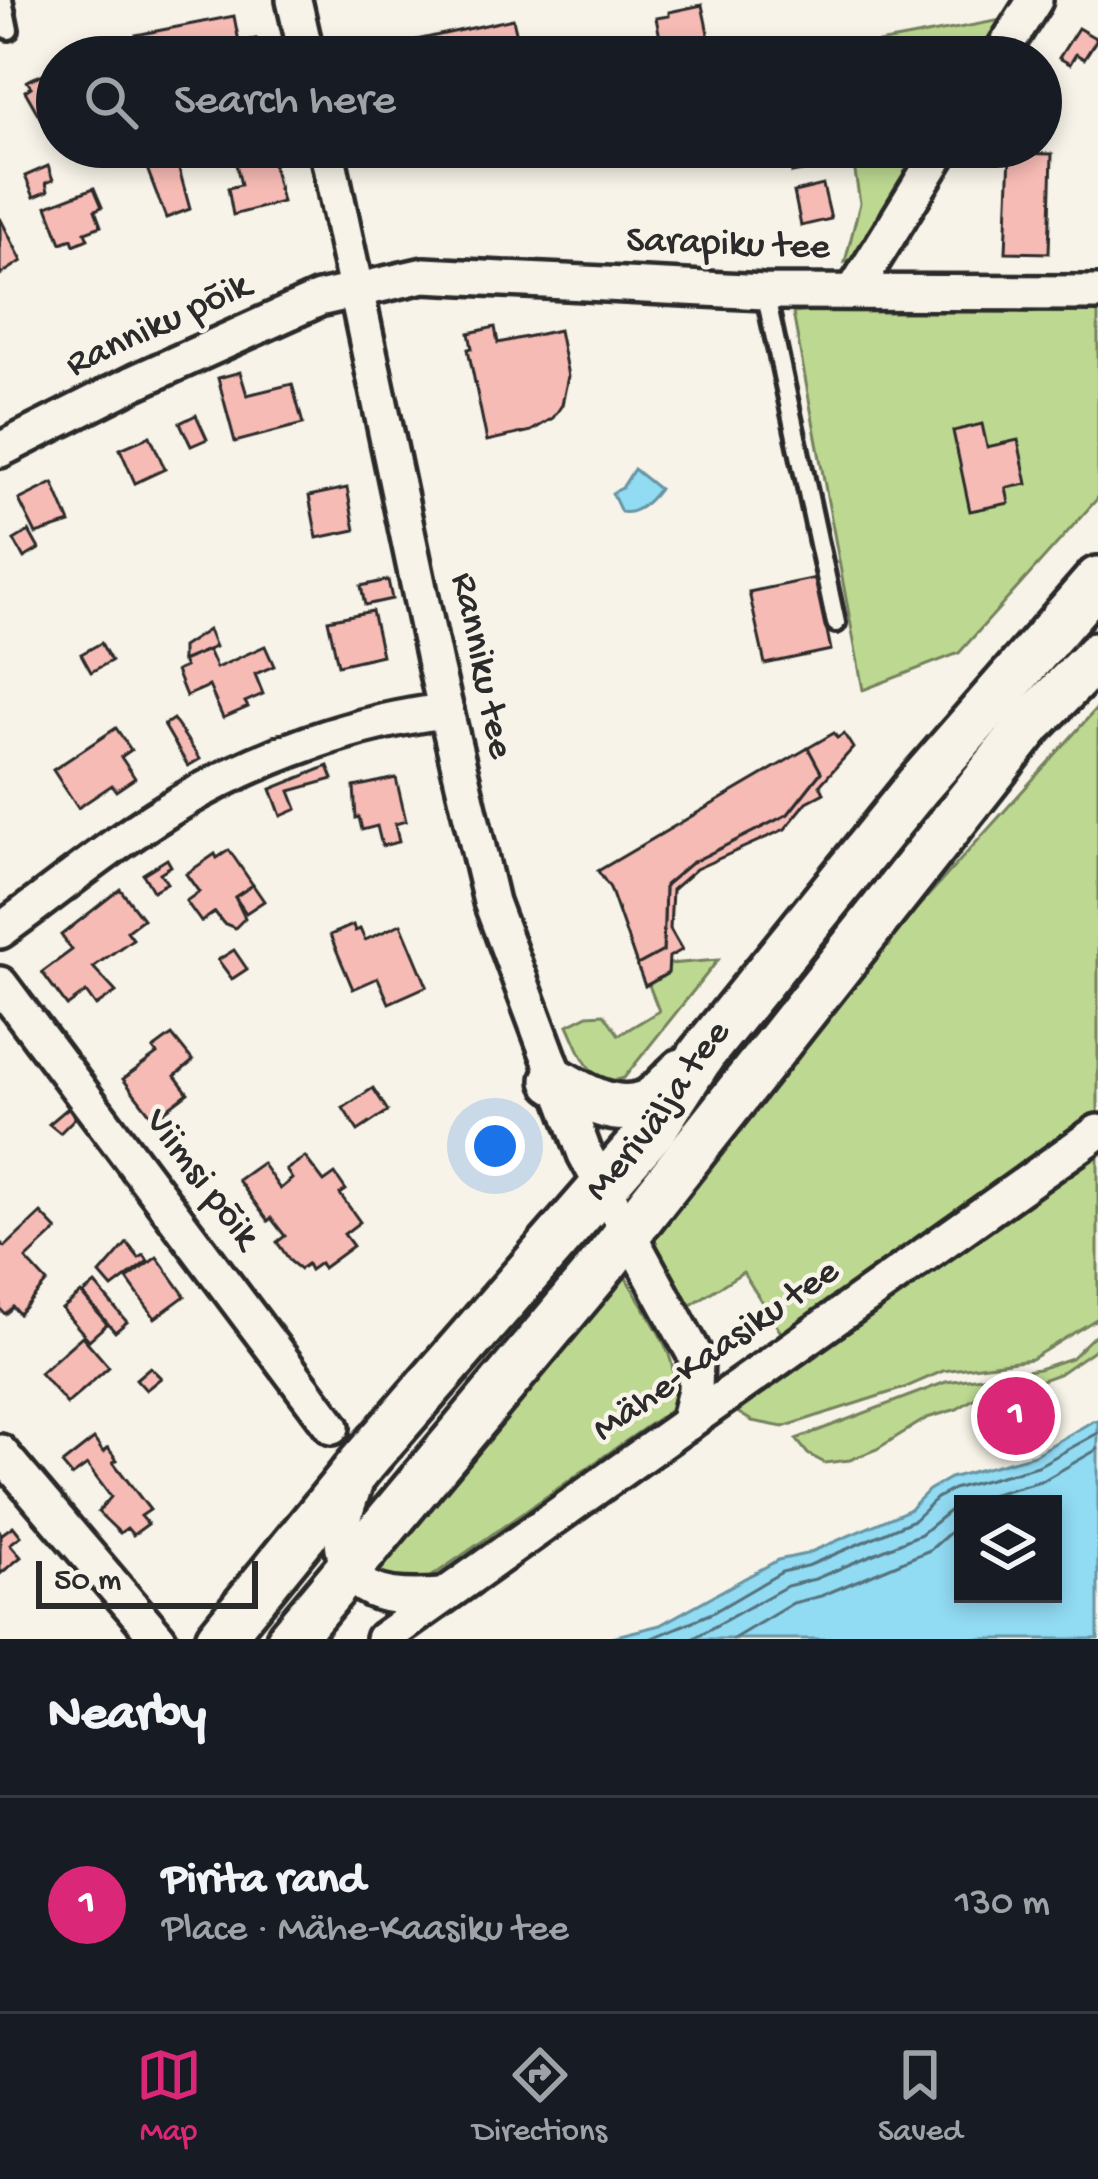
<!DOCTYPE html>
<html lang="en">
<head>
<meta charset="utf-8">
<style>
  :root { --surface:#171b24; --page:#242831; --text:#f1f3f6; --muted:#9ea1a6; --line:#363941; --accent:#db2777 }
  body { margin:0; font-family:"Gochi Hand",sans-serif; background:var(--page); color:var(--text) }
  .controls { position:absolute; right:36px; bottom:36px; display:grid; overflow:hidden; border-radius:0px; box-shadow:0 6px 18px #0003 }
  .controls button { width:108px; height:108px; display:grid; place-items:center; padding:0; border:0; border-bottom:3px solid var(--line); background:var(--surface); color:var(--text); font:60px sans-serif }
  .scale { position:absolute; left:36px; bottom:30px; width:222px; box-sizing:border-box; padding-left:12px; border:6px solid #2b2b2b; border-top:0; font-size:33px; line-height:42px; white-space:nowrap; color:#2b2b2b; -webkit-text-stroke:9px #f7f3e8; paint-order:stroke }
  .you { position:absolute; left:495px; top:1146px; width:42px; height:42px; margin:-30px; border:9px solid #fff; border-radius:50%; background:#1a73e8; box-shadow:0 0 0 18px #1a73e833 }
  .badge { display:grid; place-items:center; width:78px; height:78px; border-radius:50%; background:var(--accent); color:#fff; font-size:39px; font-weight:700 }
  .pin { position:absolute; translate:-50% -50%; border:6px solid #fff; box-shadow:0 3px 12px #0006 }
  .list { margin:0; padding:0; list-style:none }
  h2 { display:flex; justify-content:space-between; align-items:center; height:156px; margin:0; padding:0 48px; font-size:51px }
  h2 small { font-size:39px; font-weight:400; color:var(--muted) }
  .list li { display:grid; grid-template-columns:78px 1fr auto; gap:36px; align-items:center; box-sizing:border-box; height:216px; padding:0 48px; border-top:3px solid var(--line) }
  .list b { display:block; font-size:45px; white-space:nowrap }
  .list p { margin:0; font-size:39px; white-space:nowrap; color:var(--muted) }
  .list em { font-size:39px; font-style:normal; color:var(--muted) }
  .icon { flex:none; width:66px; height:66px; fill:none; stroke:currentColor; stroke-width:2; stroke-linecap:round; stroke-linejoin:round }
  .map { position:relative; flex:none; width:1098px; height:1639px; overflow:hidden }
  .search { position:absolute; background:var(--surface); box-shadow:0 6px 18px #0003; left:36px; right:36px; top:36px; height:132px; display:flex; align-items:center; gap:30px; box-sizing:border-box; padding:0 42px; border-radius:66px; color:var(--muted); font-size:45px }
  .sheet { height:372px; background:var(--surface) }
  nav { display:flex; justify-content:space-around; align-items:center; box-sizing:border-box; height:168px; border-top:3px solid var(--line); background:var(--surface); font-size:33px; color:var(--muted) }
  nav a { display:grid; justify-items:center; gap:6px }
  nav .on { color:var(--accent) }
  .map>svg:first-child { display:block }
</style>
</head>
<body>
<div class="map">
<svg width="1098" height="1639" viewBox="0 0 1098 1639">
  <rect width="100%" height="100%" fill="#f7f3e8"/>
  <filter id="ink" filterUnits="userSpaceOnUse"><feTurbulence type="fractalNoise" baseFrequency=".00833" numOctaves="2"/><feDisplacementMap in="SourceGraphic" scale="24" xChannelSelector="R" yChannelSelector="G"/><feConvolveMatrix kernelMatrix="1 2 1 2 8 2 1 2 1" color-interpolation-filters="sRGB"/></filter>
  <g filter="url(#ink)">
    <!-- green -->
    <g fill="#bdd991" stroke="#74825e" stroke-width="3">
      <polygon points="1006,19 983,57 837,57 836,51"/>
      <polygon points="851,147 929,147 865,254 845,262 860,203"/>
      <polygon points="1098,306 1098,498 959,653 863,690 793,313 859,307"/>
      <polygon points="1098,707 1098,1121 783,1336 743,1272 686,1308 651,1235 876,949 890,945 892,936"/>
      <path d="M718,960L624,1078C590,1091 580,1050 568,1025L588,1015L604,1014L619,1035L659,1011L649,985L668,973L669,964Z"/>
      <polygon points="1098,1154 1098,1318 1031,1359 943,1371 904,1388 783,1427 752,1421 737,1412"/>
      <path d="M621,1277L626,1278C648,1317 690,1365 669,1411L421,1584L400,1587L370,1573Z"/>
      <polygon points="1098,1332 1098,1347 1059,1374 998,1396 977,1397 957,1409 927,1418 877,1449 850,1460 825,1463 808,1454 796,1439 946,1382 1039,1369 1071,1358"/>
    </g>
    <!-- water -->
    <g fill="#91dbf3" stroke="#6895a3" stroke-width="3" fill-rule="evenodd">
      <path d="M634,469L659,489C650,501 636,515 621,512L612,493L622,488Z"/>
      <path d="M1093,1421H1098V1639H604L660,1625L778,1560L806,1554L909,1510L929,1490L950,1478L1034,1455ZM963,1504H1053V1594H963Z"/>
    </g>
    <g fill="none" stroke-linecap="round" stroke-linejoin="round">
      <!-- shore -->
      <g stroke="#54717b" stroke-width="3">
        <polyline points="650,1639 712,1613 782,1572 810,1565 914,1520 937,1498 953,1489 1038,1466 1098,1433"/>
        <polyline points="692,1639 787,1586 815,1579 921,1534 958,1504 1044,1480 1098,1449"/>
        <polyline points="733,1639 793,1603 821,1596 930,1550 963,1521"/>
      </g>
    </g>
    <!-- building -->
    <g fill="#f7bbb5" stroke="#2b2b2b" stroke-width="3">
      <polygon points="702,5 713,57 664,57 656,18 669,16 669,12"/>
      <polygon points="234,16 239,42 256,39 260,57 141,57 136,35"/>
      <polygon points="513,19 522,57 382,57 380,48"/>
      <polygon points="1078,28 1097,39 1084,59 1076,54 1070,64 1059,58"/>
      <polygon points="57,68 57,143 55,144 25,91 31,87 27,81"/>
      <polygon points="173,147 190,209 166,218 143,158"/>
      <polygon points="226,147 269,147 282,202 233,215 228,188 241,185 233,151 228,153"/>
      <polygon points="779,147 828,147 819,149 823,167 792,173 789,156 782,158"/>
      <polygon points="1010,153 1052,154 1049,253 1006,252"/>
      <polygon points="48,166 53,180 46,183 48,191 34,197 25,176"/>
      <polygon points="823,185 831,219 801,226 794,192"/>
      <polygon points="94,188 102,207 95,210 101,226 85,232 88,239 74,245 72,239 61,243 47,206"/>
      <polygon points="0,218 22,261 0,275"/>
      <polygon points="495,327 498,343 559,330 568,376 562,405 553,418 531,431 487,441 468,349 472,348 469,333"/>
      <polygon points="240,372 247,395 292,384 303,424 235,442 218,378"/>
      <polygon points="196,415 207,439 191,446 180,423"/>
      <polygon points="982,424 987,447 1018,440 1027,484 1006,488 1009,503 970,511 953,431"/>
      <polygon points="150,436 165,469 135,483 120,449"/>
      <polygon points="53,483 70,523 36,534 19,500"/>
      <polygon points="347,488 355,530 317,538 309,496"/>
      <polygon points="29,531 39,549 24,558 14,540"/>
      <polygon points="816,578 831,650 765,664 749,592"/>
      <polygon points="388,580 392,599 365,605 361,586"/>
      <polygon points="372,611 382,655 338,665 328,620"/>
      <polygon points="208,630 215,647 182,661 182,647"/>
      <polygon points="101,643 111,661 91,672 81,654"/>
      <polygon points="265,646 274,666 255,674 263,694 245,702 248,707 223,718 209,686 186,696 176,671 185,667 182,661 208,650 216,668"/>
      <polygon points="173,719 200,759 188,766 164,725"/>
      <polygon points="116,728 131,750 121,757 135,778 116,791 112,785 78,808 53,770"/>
      <polygon points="834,733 837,738 844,734 853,748 820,785 824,793 807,802 785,829 696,869 672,890 670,929 682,950 669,957 668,973 645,986 637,965 663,951 665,885 691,863 788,814 821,772 808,748"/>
      <polygon points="808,748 821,772 788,814 691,863 665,885 663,951 637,965 610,888 598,871"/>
      <polygon points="328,766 333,779 290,791 297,809 281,816 271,789"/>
      <polygon points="396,778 406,821 395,824 399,842 382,846 377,826 362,830 359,817 356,818 354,787"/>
      <polygon points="229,850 253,885 235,897 245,918 235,928 223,923 215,912 201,922 186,901 199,892 186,874 215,854 217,858"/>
      <polygon points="167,859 171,866 160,873 167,883 153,891 143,874"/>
      <polygon points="253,885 264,901 246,913 235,897"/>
      <polygon points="120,889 143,919 127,931 133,939 93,967 116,992 96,1006 86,992 67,1006 42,972 72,950 61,935"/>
      <polygon points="401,924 427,986 389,1003 378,978 353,989 330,935 353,925 355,931 360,929 365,940"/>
      <polygon points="234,950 247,969 232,979 218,960"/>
      <polygon points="172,1035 193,1061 175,1076 188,1093 154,1119 123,1079 157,1054 153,1049"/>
      <polygon points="373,1088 388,1111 358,1131 343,1108"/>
      <polygon points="69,1107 77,1116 60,1133 49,1124"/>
      <polygon points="305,1157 324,1182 335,1174 346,1190 340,1194 360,1222 344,1234 353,1246 323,1268 320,1263 310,1270 307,1264 300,1269 291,1262 277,1242 285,1236 271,1218 268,1221 238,1180 262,1163 280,1189 292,1179 286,1170"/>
      <polygon points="41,1213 57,1230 26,1259 47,1282 19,1314 13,1307 5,1314 0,1309 0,1242 5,1247"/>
      <polygon points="127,1243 139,1258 144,1255 148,1261 112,1288 100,1274"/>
      <polygon points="157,1257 185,1296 155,1318 127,1279"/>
      <polygon points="95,1284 127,1322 115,1332 83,1294"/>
      <polygon points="81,1293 107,1324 89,1340 62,1309"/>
      <polygon points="82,1336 109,1367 67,1404 40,1373"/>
      <polygon points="150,1367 161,1378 146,1390 136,1379"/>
      <polygon points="94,1439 103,1452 108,1448 117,1460 113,1462 150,1510 141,1516 148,1524 133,1535 127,1528 120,1533 98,1512 111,1497 87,1465 72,1476 62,1464"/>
      <polygon points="13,1526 21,1536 10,1544 21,1557 0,1574 0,1532 2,1534"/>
    </g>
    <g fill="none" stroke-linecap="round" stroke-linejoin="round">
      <!-- lane casing -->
      <g stroke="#2b2b2b" stroke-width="26">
        <g id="lane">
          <polyline points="3,0 9,30"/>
          <polyline points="765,292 836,623"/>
        </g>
      </g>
      <!-- street casing -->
      <g stroke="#2b2b2b" stroke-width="42">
        <g id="street">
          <polyline points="294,0 307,57"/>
          <polyline points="999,57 1035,0"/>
          <polyline points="326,147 436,669 491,902 585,1154 696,1357 695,1390 687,1424"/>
          <polyline points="854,291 943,147"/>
          <polyline points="0,450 135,382 319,299 424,275 765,292 1098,293"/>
          <path d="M0,931C60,888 119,838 183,801C260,756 357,721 446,711"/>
          <polyline points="0,984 332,1427"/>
          <polyline points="0,1452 159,1639"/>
          <path d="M358,1476C353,1493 343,1514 342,1531C340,1598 391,1600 442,1596"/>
          <polyline points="383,1639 1098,1132"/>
        </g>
      </g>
      <!-- secondary casing -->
      <g stroke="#2b2b2b" stroke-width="54">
        <g id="secondary">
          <path d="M555,1080C580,1095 614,1116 645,1104C658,1099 672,1081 682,1072"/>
          <path id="s1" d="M219,1639L362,1463L654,1128L702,1054L918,786L1098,580"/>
          <polyline points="290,1639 593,1277 1030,724 1098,655"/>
        </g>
      </g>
      <!-- lane -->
      <use href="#lane" stroke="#f7f3e8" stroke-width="16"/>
      <!-- street -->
      <use href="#street" stroke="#f7f3e8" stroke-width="33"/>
      <!-- secondary -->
      <use href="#secondary" stroke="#f7f3e8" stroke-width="45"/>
    </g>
  </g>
  <g text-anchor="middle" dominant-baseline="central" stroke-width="9" stroke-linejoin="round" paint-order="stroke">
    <!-- street labels -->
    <g font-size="39" fill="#2b2b2b" stroke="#f7f3e8">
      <text transform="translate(728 246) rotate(2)">Sarapiku tee</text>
      <text transform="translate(159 327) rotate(-25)">Ranniku põik</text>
      <text transform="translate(480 666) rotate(78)">Ranniku tee</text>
      <text stroke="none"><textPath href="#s1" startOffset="687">Merivälja tee</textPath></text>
      <text transform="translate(200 1180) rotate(53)">Viimsi põik</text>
      <text transform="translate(717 1352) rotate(-35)">Mähe-Kaasiku tee</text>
    </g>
  </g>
</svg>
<div class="controls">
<button><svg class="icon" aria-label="layers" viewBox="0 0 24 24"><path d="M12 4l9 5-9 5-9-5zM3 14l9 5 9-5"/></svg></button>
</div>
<div class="scale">50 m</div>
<div class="you"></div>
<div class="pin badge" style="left:1016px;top:1416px">1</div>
<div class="search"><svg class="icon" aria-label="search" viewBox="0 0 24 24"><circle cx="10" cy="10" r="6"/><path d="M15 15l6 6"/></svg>Search here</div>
</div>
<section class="sheet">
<h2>Nearby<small></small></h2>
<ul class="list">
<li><span class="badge">1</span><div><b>Pirita rand</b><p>Place · Mähe-Kaasiku tee</p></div><em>130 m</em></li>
</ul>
</section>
<nav>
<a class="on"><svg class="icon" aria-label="map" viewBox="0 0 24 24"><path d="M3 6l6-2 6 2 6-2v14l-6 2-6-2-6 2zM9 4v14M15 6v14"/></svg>Map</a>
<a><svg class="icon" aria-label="directions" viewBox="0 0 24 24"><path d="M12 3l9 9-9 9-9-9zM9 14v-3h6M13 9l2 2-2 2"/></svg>Directions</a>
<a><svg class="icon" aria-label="saved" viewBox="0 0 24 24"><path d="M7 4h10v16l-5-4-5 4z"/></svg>Saved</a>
</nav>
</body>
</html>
